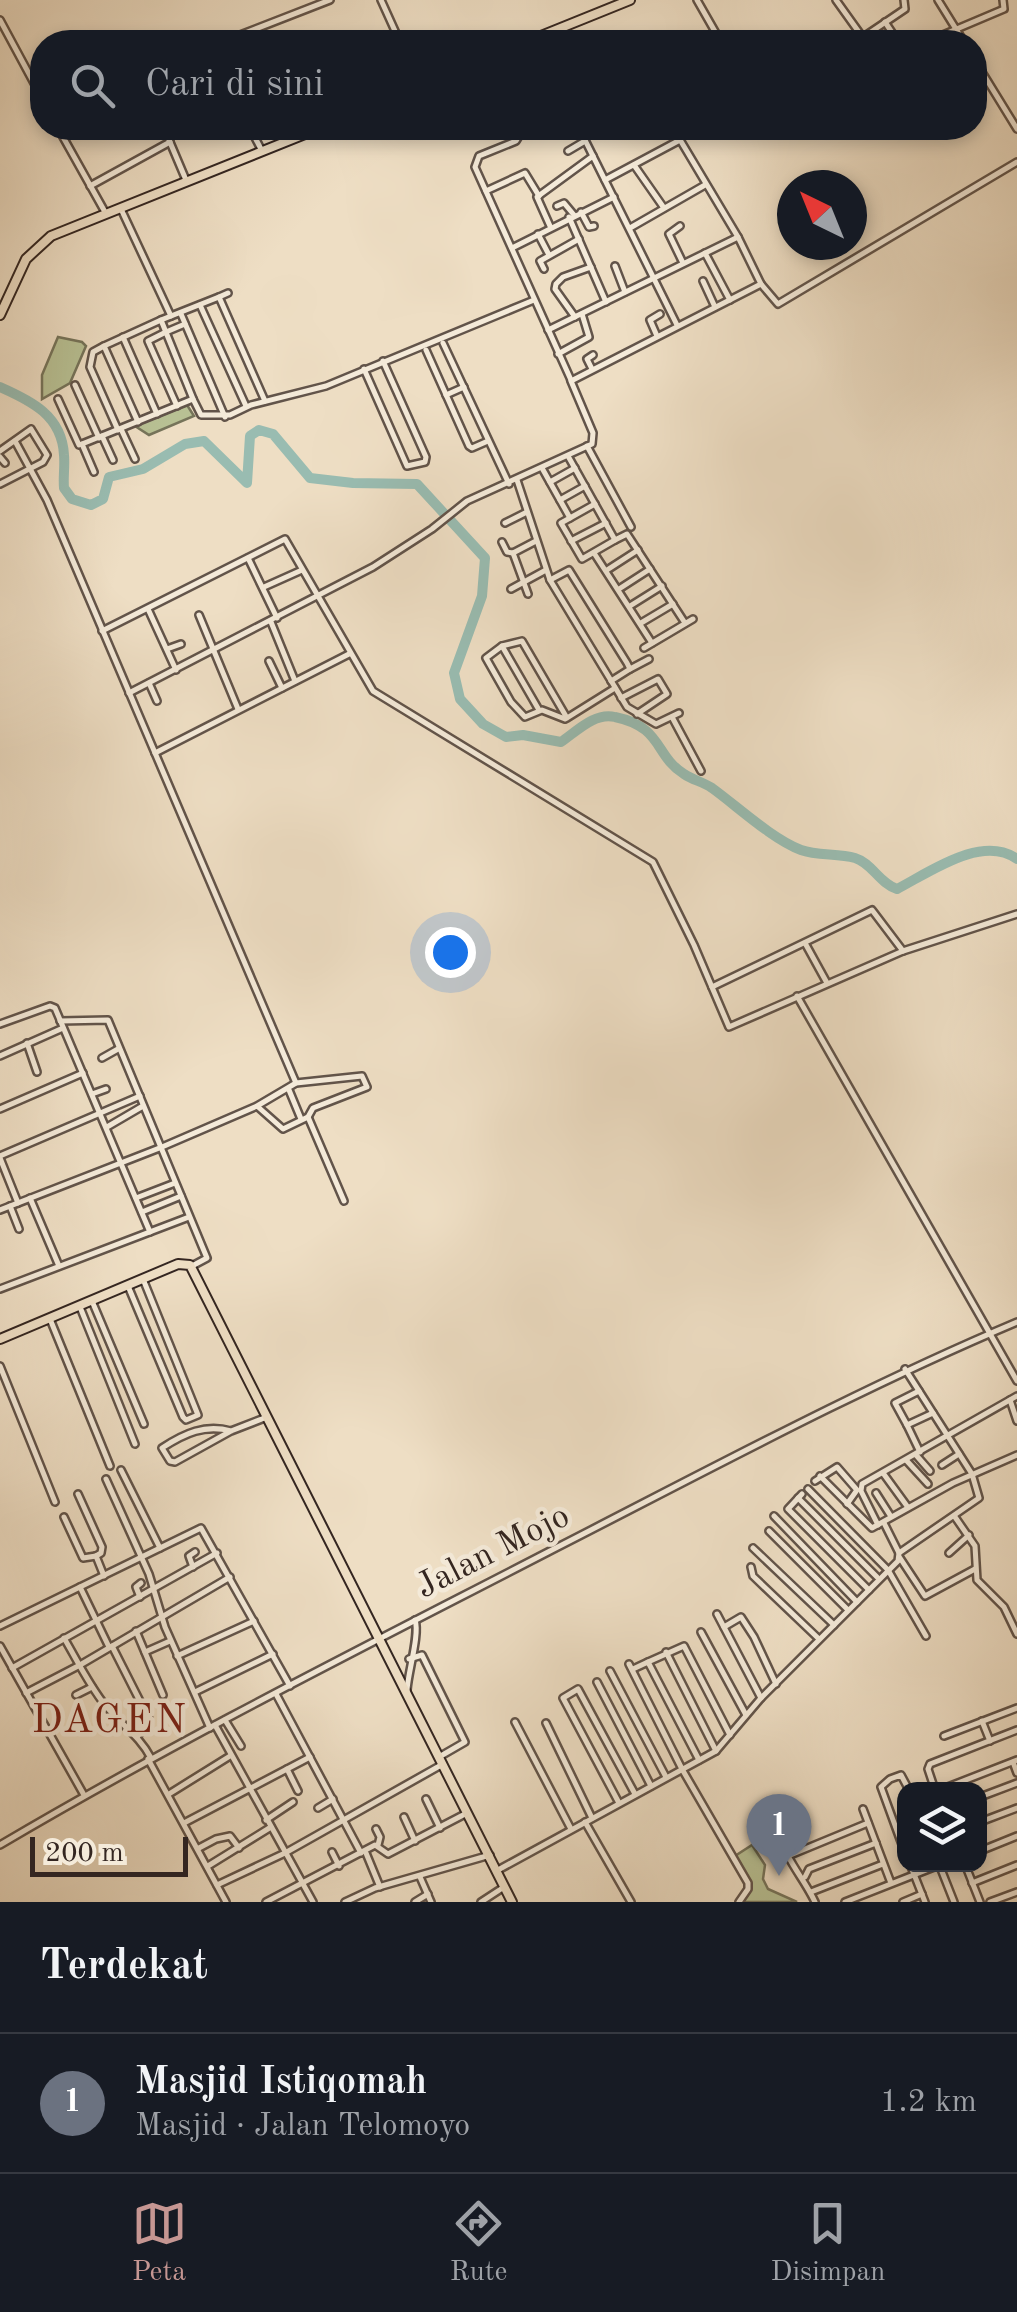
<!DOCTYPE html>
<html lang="id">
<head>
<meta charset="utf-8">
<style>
  :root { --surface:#171b24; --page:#20242c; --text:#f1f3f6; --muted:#9ea1a6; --line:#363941; --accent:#c59692 }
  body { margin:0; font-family:"Old Standard TT",serif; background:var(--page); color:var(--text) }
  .controls { position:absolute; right:30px; bottom:30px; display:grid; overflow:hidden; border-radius:20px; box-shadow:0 5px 15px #0003 }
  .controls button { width:90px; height:90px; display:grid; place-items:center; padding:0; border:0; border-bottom:2px solid var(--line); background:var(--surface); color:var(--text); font:50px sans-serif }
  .compass { position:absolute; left:777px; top:170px; width:90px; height:90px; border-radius:50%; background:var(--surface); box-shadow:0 5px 15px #0003; rotate:317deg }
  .scale { position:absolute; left:30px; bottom:25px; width:158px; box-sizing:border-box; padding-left:10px; border:5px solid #342621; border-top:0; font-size:28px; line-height:35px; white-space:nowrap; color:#342621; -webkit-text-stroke:8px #f4ead9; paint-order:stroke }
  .you { position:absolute; left:450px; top:952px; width:35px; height:35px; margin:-25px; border:8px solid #fff; border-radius:50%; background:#1a73e8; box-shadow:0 0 0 15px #1a73e833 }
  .badge { display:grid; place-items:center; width:65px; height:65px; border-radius:50%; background:var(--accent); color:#fff; font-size:32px; font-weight:700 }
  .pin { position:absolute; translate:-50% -82px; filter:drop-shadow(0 2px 5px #0008) }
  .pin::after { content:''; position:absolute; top:52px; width:35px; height:30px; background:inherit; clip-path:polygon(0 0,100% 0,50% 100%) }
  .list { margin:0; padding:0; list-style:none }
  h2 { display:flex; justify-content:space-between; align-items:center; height:130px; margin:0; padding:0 40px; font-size:42px }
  h2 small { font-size:32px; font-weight:400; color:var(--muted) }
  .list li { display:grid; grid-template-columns:65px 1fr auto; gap:30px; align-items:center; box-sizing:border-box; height:140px; padding:0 40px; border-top:2px solid var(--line) }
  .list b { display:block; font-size:38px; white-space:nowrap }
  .list p { margin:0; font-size:32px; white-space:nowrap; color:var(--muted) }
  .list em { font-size:32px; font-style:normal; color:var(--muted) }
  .icon { flex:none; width:55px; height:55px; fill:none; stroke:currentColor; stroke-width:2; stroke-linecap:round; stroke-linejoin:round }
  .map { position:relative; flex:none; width:1017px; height:1902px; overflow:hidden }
  .search { position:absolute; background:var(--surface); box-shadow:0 5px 15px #0003; left:30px; right:30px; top:30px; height:110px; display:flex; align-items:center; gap:25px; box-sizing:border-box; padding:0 35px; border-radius:40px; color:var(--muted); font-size:38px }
  .sheet { height:270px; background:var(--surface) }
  nav { display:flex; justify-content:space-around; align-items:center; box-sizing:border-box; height:140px; border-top:2px solid var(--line); background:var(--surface); font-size:28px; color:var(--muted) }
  nav a { display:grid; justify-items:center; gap:5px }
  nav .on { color:var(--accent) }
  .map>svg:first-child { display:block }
</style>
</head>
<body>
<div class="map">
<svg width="1017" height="1902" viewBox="0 0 1017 1902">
  <rect width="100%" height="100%" fill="#eedec4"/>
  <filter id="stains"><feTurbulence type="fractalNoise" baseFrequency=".002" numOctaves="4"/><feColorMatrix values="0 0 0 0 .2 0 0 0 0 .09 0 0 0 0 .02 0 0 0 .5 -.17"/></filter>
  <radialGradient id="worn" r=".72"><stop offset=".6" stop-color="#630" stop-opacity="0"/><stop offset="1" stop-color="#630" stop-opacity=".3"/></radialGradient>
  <!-- green -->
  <g fill="#b8c194" stroke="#76745a" stroke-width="2.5">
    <polygon points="58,337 82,342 86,346 70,383 42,399 42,375"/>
    <polygon points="187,405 194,416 149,435 135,426"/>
    <polygon points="752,1845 765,1865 763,1879 768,1889 797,1902 743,1902 751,1887 735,1856"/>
  </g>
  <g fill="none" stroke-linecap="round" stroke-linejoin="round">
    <!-- river -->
    <path stroke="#99bcb1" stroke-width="10" d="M0,387C32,401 62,416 64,455C65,466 63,477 64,488L72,499L91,505L103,499L109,477L143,469L185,444L204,441L247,483L250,436L259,430L273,434L310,478L353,483L417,484L485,558L482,596L454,673L460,699L483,724L506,737L523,735L561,742C577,731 595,712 615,717C663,727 654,755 684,774C693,780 703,782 712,788C737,806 772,839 801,850C817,856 838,853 855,858C872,863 879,883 897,889C930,872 982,834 1017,859"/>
    <!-- minor casing -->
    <g stroke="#62544a" stroke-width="10">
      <g id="minor">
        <polyline points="381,0 400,42"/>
        <polyline points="697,0 721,42"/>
        <polyline points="836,0 866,42"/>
        <polyline points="938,0 964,42"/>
        <polyline points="0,20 42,98"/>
        <polyline points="885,22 895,37"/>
        <polyline points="862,38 905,9 904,0"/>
        <polyline points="222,42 330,0"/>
        <polyline points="926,42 1004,9 1003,0"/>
        <polyline points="974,59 1017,129"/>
        <polyline points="58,128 105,212"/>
        <polyline points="164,128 186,180"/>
        <polyline points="250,128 262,151"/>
        <polyline points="524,128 516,141 479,156 475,167 571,380"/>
        <polyline points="579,128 677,325"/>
        <polyline points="60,132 72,128"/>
        <polyline points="568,151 585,141"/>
        <polyline points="634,165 664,208"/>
        <polyline points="605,180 680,140"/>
        <polyline points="90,186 170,142"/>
        <polyline points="486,191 525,173 539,196"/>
        <polyline points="557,206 564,203 574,215"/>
        <polyline points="121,209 171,316 161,320 193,399"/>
        <polyline points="581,212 589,227 594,226"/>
        <polyline points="569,217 606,302"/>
        <polyline points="550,226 537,197 593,156"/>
        <polyline points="680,226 669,234 683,263"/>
        <polyline points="630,228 705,185"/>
        <polyline points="538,234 549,255"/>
        <polyline points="512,248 614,197"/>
        <polyline points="705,253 730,300"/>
        <polyline points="615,266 625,292"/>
        <polyline points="544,269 540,261 579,239"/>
        <polyline points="703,281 715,307"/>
        <polyline points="761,284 778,304 1017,162"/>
        <polyline points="219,297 228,293"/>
        <polyline points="200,305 246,406"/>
        <polyline points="181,314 225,417"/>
        <polyline points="171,316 219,297 265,401"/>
        <polyline points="575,317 555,289 556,284 563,277 591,267"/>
        <polyline points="548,330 738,237"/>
        <polyline points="166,332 148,341 177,406"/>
        <polyline points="166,332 185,324"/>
        <polyline points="657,336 650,320 660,314"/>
        <polyline points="123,337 157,414"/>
        <polyline points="443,343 509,484"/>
        <polyline points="104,346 93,352 90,367 118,430"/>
        <polyline points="426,350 469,446 472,448 488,441"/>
        <polyline points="558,354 589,337 582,314"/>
        <polyline points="364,369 407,466 425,462 426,457 383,361"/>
        <polyline points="592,369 587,359 593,355"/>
        <polyline points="75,385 99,438"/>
        <polyline points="446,395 464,387"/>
        <polyline points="58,399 79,445 82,444"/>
        <polyline points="138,422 104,346 161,320"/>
        <polyline points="121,429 135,459"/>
        <polyline points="102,436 113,460"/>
        <polyline points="15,441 47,500 296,1083"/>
        <polyline points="587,446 631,527"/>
        <polyline points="0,451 31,429 47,455 43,462 0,484"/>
        <polyline points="568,456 615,540 627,534 685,623"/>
        <polyline points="0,457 5,463"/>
        <polyline points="542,468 570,518"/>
        <polyline points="94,472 82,444 193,399 201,415 230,415 251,405 326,386 534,300"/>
        <polyline points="517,480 550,580 627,707 656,724 679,713"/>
        <polyline points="550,482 575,468"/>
        <polyline points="560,500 585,486"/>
        <polyline points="595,504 561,523 582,559 615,540"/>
        <polyline points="505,523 527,512"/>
        <polyline points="571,541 606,523"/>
        <polyline points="502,542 507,552 513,553"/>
        <polyline points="594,553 652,643"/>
        <polyline points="248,558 277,618"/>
        <polyline points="607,570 638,550"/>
        <polyline points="550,580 569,570 627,663 630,669 611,681"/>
        <polyline points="264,587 302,570"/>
        <polyline points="511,589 546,570"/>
        <polyline points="619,589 650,569"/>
        <polyline points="528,594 513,553 536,541"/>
        <polyline points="630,606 662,586"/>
        <polyline points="148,609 176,670"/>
        <polyline points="199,615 238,709"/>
        <polyline points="271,622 295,681"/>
        <polyline points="641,623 673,604"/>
        <polyline points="102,631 285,539 373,691 653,862 694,945 729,1027 903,951 1017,914"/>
        <polyline points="502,646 539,710"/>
        <polyline points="644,648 693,619"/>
        <polyline points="167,649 181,644"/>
        <polyline points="269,661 282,688"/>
        <polyline points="630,669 649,659"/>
        <polyline points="149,683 157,701"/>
        <polyline points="129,693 373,567 432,529 467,501 592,444 593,433 571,381 761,284 738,237 673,128"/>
        <polyline points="621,698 658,679 667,694 637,714"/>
        <polyline points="672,717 701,771"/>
        <polyline points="567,718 522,641 502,646 486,658 511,702 525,717 542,710 565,719 567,718 615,688"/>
        <polyline points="155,753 349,654"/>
        <polyline points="805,943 827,983"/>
        <polyline points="712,987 872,910 903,951"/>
        <polyline points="797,996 1017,1381"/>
        <polyline points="60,1021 108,1020 207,1258 192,1266"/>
        <polyline points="0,1024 50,1006 55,1008 150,1232"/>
        <polyline points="27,1043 37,1072"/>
        <polyline points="0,1056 63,1028"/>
        <polyline points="102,1058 118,1049"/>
        <polyline points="289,1090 301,1119"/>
        <polyline points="92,1094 106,1089"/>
        <polyline points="0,1109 83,1073"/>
        <polyline points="308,1117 344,1201"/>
        <polyline points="107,1127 143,1106"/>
        <polyline points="0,1156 140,1096"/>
        <polyline points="0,1158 18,1203"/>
        <polyline points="30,1198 59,1266"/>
        <polyline points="136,1198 175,1183"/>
        <polyline points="10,1206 19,1229"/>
        <polyline points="0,1210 162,1147 257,1106 296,1083 362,1076 367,1087 313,1108 308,1117 283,1129 257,1106"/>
        <polyline points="142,1212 181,1196"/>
        <polyline points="128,1286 183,1417 186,1420 198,1415 143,1279"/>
        <polyline points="0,1289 189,1217"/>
        <polyline points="92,1301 144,1424"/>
        <polyline points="80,1307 135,1444"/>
        <polyline points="50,1319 110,1466"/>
        <polyline points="0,1366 55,1502"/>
        <polyline points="919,1391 895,1403 907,1425 933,1413"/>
        <polyline points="1010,1400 1017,1421"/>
        <polyline points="907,1425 920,1452"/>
        <path d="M231,1431C205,1424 185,1433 162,1448L170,1461L175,1462L231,1431L267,1417"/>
        <polyline points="916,1455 930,1471"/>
        <polyline points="906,1460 928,1484"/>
        <polyline points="942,1465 959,1454"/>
        <polyline points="121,1470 160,1548"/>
        <polyline points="883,1473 907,1506"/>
        <polyline points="820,1476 872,1528 953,1483 1017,1455"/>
        <polyline points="106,1479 149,1574 165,1627 210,1728"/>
        <polyline points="815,1481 837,1467 857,1490 847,1504"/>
        <polyline points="808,1489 888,1570 926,1636"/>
        <polyline points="876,1493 890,1515"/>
        <polyline points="78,1494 102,1547 101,1553 96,1556"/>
        <polyline points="802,1494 788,1509 869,1590"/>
        <polyline points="798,1498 877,1577"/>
        <polyline points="774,1516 857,1602"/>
        <polyline points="64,1517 83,1558 96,1556"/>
        <polyline points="955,1517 975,1546 977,1580 1004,1607 1017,1634"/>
        <polyline points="884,1523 899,1553"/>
        <polyline points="878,1525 861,1491 862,1484 1017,1396"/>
        <polyline points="769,1531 848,1610"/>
        <polyline points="753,1548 834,1625"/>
        <polyline points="949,1553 969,1535"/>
        <polyline points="96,1556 104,1576"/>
        <polyline points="900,1558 925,1596 975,1569"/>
        <polyline points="193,1567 189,1556 195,1552"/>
        <polyline points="751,1567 753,1576 819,1639"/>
        <polyline points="80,1587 109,1647"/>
        <polyline points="140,1597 136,1587 141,1583"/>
        <polyline points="717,1614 761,1698"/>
        <polyline points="0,1626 201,1528 290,1686"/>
        <polyline points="724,1627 741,1617 754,1637 776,1684"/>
        <polyline points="136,1631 163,1695"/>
        <polyline points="701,1632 746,1715"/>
        <path d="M64,1638C77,1660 89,1685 105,1705C121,1725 139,1735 151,1758"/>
        <polyline points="0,1646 84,1795"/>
        <polyline points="112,1646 149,1719 138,1736"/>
        <polyline points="145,1652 170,1641"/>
        <polyline points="666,1652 716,1751"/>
        <polyline points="177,1656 254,1621"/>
        <polyline points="409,1659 422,1655 465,1742 439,1757"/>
        <polyline points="648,1662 684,1646 730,1735"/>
        <polyline points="629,1664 682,1769 748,1883 748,1889 739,1902"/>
        <polyline points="12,1668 217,1553"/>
        <polyline points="633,1669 648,1662 699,1760"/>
        <polyline points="610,1671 666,1777"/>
        <polyline points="597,1682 651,1786"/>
        <path d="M407,1690C408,1672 420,1634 415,1620"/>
        <polyline points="195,1692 273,1654"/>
        <polyline points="26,1693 80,1665 230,1577"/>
        <polyline points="276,1694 361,1853"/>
        <polyline points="76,1695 92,1687"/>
        <polyline points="225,1720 241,1746"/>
        <polyline points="982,1721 990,1741"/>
        <polyline points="515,1722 571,1829"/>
        <polyline points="546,1723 592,1818"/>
        <polyline points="215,1725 313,1902"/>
        <polyline points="944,1736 1017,1708"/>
        <polyline points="148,1759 226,1902"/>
        <polyline points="1013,1762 1017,1773"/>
        <polyline points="287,1769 298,1791"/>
        <polyline points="935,1790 928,1769 930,1764 1017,1730"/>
        <polyline points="940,1790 1017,1760"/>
        <polyline points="169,1794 230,1756"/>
        <polyline points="980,1797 1017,1783"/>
        <polyline points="426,1799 440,1828"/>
        <polyline points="619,1803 563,1698 578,1689 635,1794"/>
        <polyline points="318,1808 333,1799"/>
        <polyline points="863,1809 891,1883"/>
        <polyline points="404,1817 415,1841"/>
        <polyline points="266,1820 293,1802"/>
        <polyline points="585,1822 631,1902"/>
        <polyline points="980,1822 1017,1808"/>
        <polyline points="184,1823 310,1757"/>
        <polyline points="376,1829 380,1837 378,1845"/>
        <path d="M0,1845C178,1740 364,1647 548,1552C703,1473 856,1390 1017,1322"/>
        <polyline points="199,1848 216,1839 230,1836 239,1848"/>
        <polyline points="904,1850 881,1787 890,1779 901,1775 909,1790"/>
        <polyline points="980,1851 1017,1836"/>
        <polyline points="332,1852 339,1866"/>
        <polyline points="366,1853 380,1887"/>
        <polyline points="788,1856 868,1823"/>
        <path d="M788,1856C797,1873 807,1885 815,1902"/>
        <polyline points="788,1856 790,1847 797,1841"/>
        <polyline points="910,1864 925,1902"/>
        <polyline points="939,1864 954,1902"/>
        <polyline points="965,1864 980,1902"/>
        <polyline points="208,1866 271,1827"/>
        <polyline points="498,1870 716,1751 761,1698 898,1561 899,1553 979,1498 972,1474 905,1369"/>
        <polyline points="420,1877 431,1902"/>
        <polyline points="805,1877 809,1869 876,1843"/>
        <polyline points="972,1883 1017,1865"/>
        <polyline points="217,1885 285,1853 443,1764"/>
        <polyline points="811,1892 883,1864"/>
        <polyline points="266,1902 375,1845 388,1854 467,1813"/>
        <polyline points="345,1902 375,1888 490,1855"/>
        <polyline points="415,1902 428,1894"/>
        <polyline points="481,1902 504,1887"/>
        <polyline points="845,1902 939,1865"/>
        <polyline points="903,1902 922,1894"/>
        <polyline points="990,1902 1017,1892"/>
      </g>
    </g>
    <!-- major casing -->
    <g stroke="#342621" stroke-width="12">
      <g id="major">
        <polyline points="526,42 630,0"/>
        <polyline points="0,315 26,259 51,236 320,128"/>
        <polyline points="0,1339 178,1264 190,1265 512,1902"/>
      </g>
    </g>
    <!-- minor -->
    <use href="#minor" stroke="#f4ead9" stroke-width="5"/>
    <!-- major -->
    <use href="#major" stroke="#eedec4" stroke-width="8"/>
  </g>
  <g text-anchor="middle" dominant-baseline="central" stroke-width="9" stroke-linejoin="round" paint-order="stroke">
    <!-- street labels -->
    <g font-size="35" fill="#342621" stroke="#f4ead9">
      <text transform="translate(493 1552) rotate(-27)">Jalan Mojo</text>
    </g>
    <!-- quarter labels -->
    <g font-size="40" letter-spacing="2.5" fill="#7a1f14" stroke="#f4ead9">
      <text x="110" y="1722">DAGEN</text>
    </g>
  </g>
  <rect width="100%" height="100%" filter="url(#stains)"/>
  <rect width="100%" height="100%" fill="url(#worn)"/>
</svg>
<div class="controls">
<button><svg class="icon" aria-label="layers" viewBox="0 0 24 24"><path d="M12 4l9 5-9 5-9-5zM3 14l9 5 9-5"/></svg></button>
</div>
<svg class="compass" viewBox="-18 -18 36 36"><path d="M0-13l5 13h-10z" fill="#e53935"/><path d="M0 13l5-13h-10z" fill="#9ea1a6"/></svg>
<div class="scale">200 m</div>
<div class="you"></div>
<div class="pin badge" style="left:779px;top:1876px;background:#6b7280">1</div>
<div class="search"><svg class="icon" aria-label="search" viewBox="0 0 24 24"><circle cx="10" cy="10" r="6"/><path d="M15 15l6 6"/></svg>Cari di sini</div>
</div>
<section class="sheet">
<h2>Terdekat<small></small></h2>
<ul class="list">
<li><span class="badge" style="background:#6b7280">1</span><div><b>Masjid Istiqomah</b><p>Masjid · Jalan Telomoyo</p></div><em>1.2 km</em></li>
</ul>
</section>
<nav>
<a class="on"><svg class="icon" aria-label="map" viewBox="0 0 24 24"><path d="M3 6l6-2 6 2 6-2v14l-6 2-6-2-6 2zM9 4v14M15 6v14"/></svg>Peta</a>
<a><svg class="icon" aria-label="directions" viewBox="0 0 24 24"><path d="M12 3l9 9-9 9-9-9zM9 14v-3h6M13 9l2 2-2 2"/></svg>Rute</a>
<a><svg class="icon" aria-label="saved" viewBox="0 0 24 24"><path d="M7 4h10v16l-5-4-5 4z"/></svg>Disimpan</a>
</nav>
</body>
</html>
